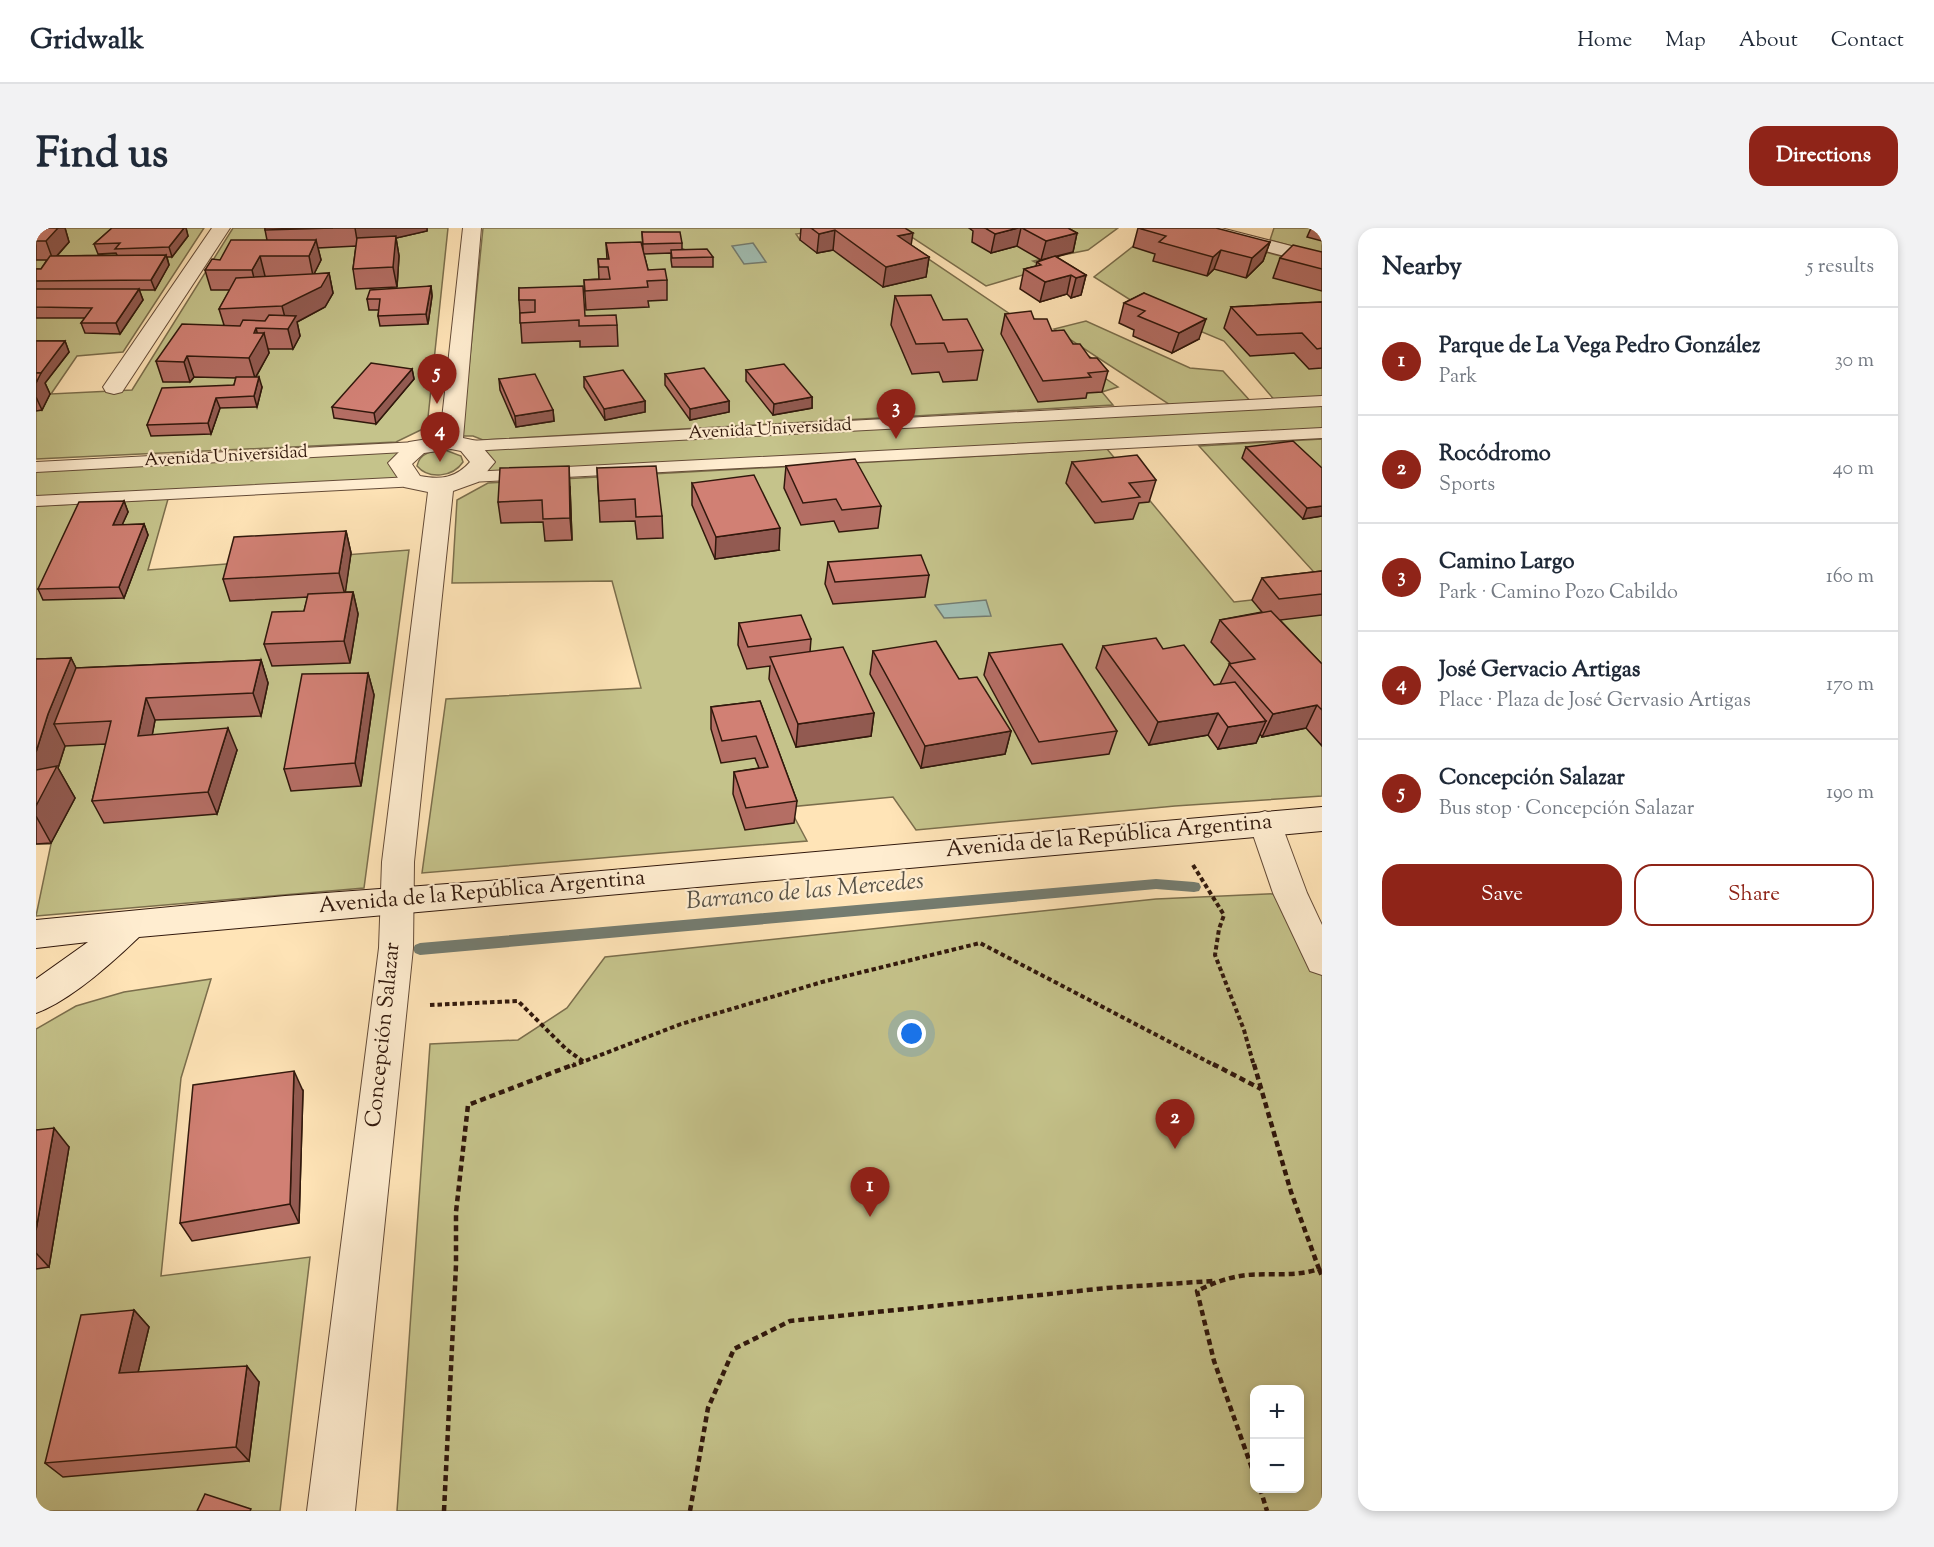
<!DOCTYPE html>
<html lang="en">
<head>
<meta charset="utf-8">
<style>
  :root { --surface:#fff; --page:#f2f2f3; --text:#1f2937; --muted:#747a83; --line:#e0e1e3; --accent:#8f2418 }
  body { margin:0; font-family:"Sorts Mill Goudy",serif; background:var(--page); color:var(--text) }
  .controls { position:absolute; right:18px; bottom:18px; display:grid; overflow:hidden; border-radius:12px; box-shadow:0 3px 9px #0003 }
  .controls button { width:54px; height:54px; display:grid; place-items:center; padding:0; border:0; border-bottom:2px solid var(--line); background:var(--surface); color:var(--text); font:30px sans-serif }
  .you { position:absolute; left:876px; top:806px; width:21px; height:21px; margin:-15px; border:4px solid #fff; border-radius:50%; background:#1a73e8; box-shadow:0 0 0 9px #1a73e833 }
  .badge { display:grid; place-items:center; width:39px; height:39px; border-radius:50%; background:var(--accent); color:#fff; font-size:20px; font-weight:700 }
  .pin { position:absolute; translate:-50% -50px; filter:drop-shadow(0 2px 3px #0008) }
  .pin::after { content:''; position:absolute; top:32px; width:21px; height:18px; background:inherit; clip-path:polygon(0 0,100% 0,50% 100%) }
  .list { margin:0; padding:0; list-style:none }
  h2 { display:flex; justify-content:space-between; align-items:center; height:78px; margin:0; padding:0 24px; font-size:26px }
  h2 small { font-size:20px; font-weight:400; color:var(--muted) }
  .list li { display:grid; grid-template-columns:39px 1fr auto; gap:18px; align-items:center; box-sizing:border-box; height:108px; padding:0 24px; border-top:2px solid var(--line) }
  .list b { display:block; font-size:22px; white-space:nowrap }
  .list p { margin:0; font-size:20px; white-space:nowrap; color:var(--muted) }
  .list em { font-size:20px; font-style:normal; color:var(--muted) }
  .actions { display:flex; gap:12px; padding:18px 24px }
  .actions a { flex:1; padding:14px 0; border:2px solid var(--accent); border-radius:18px; text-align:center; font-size:21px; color:var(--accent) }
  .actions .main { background:var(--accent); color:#fff }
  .map { position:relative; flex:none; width:1286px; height:1283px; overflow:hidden; border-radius:18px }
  header { display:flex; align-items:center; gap:36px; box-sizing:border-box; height:84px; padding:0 30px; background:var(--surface); border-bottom:2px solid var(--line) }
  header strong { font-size:28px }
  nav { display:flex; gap:33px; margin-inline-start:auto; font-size:21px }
  .intro { display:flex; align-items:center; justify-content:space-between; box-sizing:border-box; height:144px; padding:0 36px }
  h1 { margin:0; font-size:42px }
  .button { padding:15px 27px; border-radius:18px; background:var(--accent); color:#fff; font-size:21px; font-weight:700 }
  main { display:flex; gap:36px; padding:0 36px }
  aside { flex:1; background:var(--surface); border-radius:18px; box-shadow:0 3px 9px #0003 }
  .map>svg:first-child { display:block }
</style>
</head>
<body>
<header>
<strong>Gridwalk</strong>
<nav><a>Home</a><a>Map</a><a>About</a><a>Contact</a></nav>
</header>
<div class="intro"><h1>Find us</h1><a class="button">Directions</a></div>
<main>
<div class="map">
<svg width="1286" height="1283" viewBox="0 0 1286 1283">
  <rect width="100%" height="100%" fill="#ffe4b7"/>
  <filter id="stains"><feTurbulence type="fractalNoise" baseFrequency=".00333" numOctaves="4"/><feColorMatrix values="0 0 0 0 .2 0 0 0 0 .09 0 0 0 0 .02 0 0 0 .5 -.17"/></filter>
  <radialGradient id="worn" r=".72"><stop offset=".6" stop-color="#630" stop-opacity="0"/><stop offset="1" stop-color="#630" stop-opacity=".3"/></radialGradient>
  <!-- green -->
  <g fill="#c5c38b" stroke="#7b6e4c" stroke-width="1.5" fill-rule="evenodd">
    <polygon points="0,0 168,0 87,124 41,128 15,166 96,162 197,0 412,0 391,199 360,214 0,231"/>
    <polygon points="447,0 772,0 774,4 760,6 764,12 854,5 1082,159 1066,164 1077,177 447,212 437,208 426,208"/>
    <polygon points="862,0 1082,0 1052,22 997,33 1010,40 950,58"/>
    <polygon points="1128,0 1138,0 1286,39 1286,205 434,249 446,234 433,218 1139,180 1018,101 1050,93 1154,140 1187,143 1217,176 1241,175 1188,113 1104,78 1058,49 1109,9"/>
    <polygon points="1238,0 1286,0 1286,26 1234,12"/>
    <polygon points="1286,211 1286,353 1163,218"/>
    <polygon points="381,219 364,235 376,254 0,273 0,238"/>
    <polygon points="1071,221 1198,374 1286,364 1286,568 1139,578 880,602 857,569 753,579 771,613 386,645 410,471 605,460 576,353 416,355 421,272 452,255"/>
    <path d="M409,222L425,228L427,234C417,249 393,252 381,238C384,224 397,223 409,222Z"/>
    <polygon points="132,271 112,342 373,322 328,660 0,688 15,616 0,616 0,278"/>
    <path d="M1254,665L1286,733V1283H361L394,816L482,812L531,780L569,729L1120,671ZM1218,1162H1264V1260H1218Z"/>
    <polygon points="175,751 145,850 125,1048 274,1029 244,1283 0,1283 0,801 40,778 88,764"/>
  </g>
  <!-- water -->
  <g fill="#a1beb3" stroke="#747c70" stroke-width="1.5">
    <polygon points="717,15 730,34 708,36 696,18"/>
    <polygon points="950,372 955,388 908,390 899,377"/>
  </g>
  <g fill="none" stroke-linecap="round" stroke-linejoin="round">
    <!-- stream -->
    <polygon fill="#747c70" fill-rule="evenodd" points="1120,651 1158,654 1163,655 1165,659 1163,663 1158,664 1120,661 384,727 379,725 377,721 379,717 384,715"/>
    <!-- lane casing -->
    <g stroke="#644b37" stroke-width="2">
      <g id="lane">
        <polygon points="1286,168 1286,178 433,223 425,218 433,213"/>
        <polygon points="1286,200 1286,210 434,254 428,253 425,249 428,245 434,244"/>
        <polygon points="381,214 389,219 387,223 0,244 0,234"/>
        <polygon points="376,249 382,250 385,254 382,258 0,278 0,268"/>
      </g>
    </g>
    <!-- street casing -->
    <g stroke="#644b37" stroke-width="2">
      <g id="street">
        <polygon points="176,0 194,0 86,164 78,166 70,164 67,159"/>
        <path d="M427,0H445L427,210L441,213L459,234L442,254L417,263L378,634L377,720L319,1283H271L343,720L346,634L392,264L368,259L352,235L373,214L404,209ZM415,221L425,223L434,234C420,250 405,252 384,248L376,236L388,225Z"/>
        <polygon points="1155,0 1185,0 1286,26 1286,38 1158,4"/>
        <polygon points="1229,583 1240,587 1245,595 1271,665 1286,697 1286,747 1274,743 1237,665 1213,595 1218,587"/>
      </g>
    </g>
    <!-- secondary casing -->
    <g stroke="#31180c" stroke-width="2">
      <path id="secondary" d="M1286,579V603L103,709C77,734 34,773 0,785V751L52,714L0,720V692L249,668L452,653Z"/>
    </g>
    <!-- path-far1 -->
    <g stroke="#31180c" stroke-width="4" stroke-dasharray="4.5 3" stroke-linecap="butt">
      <polyline points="1157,637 1188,687 1183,701 1179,727 1208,802 1218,838"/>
      <polyline points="394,777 482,773 530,821 548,834"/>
      <polyline points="536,838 645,796 786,754 944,715 1180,838"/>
    </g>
    <!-- path -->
    <g stroke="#31180c" stroke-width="4.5" stroke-dasharray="6 4" stroke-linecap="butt">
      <polyline points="1177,836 1225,861"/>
      <path d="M1218,836L1255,964L1283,1041C1259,1049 1236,1045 1211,1047C1193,1049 1177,1055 1161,1063L1178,1133L1218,1246"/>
      <polyline points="1283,1041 1286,1048"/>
      <polyline points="1224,1260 1231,1283"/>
      <polyline points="408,1283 420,1037 420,984 432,877 539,836"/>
      <polyline points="654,1283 672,1180 698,1121 754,1093 1071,1060 1177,1053"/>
    </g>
    <!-- lane -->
    <use href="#lane" fill="#ffedd0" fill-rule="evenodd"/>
    <!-- street -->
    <use href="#street" fill="#ffedd0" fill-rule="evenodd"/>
    <!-- secondary -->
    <use href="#secondary" fill="#ffedd0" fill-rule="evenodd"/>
  </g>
  <!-- wall -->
  <g fill="#b46e64" stroke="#31180c" stroke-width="1.5">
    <polygon points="0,0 29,0 33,14 21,28 81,27 80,25 62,26 58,16 76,0 150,0 152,8 136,29 131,29 133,37 119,62 103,62 107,72 84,106 49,105 45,95 49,90 0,90 0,41 5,41 11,32 0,32"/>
    <polygon points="229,0 391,0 391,3 360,10 363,28 361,59 320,61 317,41 320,18 282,20 285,32 278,46 293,45 297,65 289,79 261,94 264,108 257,121 232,121 233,125 220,149 226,159 221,179 184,180 175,206 115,208 111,197 198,157 200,150 158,149 154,154 127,154 120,133 188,97 183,81 194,62 175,62 169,42 184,32 231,12 229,2"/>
    <polygon points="765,0 869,0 875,17 893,29 890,49 847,59 797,22 781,25 764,12"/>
    <polygon points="933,0 1032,0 1041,5 1037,24 1020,29 1050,47 1045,67 1035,70 1031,66 1004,74 984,61 988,41 1000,38 1001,34 1005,32 981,18 955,25 936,14 937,3"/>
    <polygon points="1102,0 1234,14 1227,33 1210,50 1178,41 1171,48 1117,33 1119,26 1097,19"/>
    <polygon points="1275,0 1286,0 1286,13 1271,9"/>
    <polygon points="606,4 646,15 646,21 677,29 677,39 636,39 635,32 635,25 608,26 612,42 631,52 631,72 612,73 613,79 550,82 548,52 563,51 562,31 571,31 570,15 607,21"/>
    <polygon points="1286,24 1286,63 1237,50 1244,30"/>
    <polygon points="395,58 396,68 392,96 344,98 342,88 343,82 333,82 331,71"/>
    <polygon points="483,60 549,88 581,97 582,118 544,119 544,113 486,115 483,72"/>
    <polygon points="1108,65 1163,111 1136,125 1097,108 1098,102 1083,95 1088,75"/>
    <polygon points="859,68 907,92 947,122 941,152 907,154 903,144 876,146 855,97"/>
    <polygon points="1286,74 1286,140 1273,141 1258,125 1214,128 1188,100 1195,79"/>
    <polygon points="969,86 998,91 1037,116 1072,143 1066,164 1051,165 1050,170 1002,174 965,106"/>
    <polygon points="0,113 29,113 33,124 9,155 14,166 6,182 0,183"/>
    <polygon points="376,141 378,151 340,196 298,190 296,179"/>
    <polygon points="710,142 776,169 776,180 737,187 710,153"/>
    <polygon points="629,146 693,173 693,184 654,192 629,157"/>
    <polygon points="548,149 609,173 609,184 569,192 548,159"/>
    <polygon points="463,151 517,182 518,193 480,199 464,162"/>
    <polygon points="1210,219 1286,288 1267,291 1206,230"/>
    <polygon points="1036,234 1120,252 1113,274 1103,275 1097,291 1059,295 1030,255"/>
    <polygon points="750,238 845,278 842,300 803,304 798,293 765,297 748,260"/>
    <polygon points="561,240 626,288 627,310 601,311 599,293 564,294"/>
    <polygon points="656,255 743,322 679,331 656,277"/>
    <polygon points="534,259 536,312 509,313 507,294 465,295 462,274"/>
    <polygon points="88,273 92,284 86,297 108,296 112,307 88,370 7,372 2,361"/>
    <polygon points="310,303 315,325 309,364 317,364 322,386 314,435 236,438 228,416 268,383 272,369 194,373 187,351"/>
    <polygon points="792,334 893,347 889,369 797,376 789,356"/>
    <polygon points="1286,343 1286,387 1244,392 1286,436 1286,518 1270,500 1226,509 1224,506 1220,515 1182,521 1172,507 1113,517 1060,440 1067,418 1127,421 1178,457 1184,456 1194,435 1175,414 1184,392 1226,384 1216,372 1226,350"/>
    <polygon points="703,395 775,411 774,424 838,485 835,508 760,519 733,451 734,438 711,441 702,417"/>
    <polygon points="837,423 923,451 975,503 969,526 885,540 834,446"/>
    <polygon points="953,425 1081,503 1073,526 996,536 948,447"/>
    <polygon points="35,430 40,440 225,432 232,455 225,488 119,492 116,507 201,522 181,586 68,595 56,573 70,516 29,518 22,540 39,570 15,615 0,616 0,431"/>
    <polygon points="332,445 338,467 325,558 255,563 248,541"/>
    <polygon points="724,473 761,573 758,595 709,602 697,566 698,544 723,540 719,530 685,535 675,501 675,479"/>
    <polygon points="267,863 263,995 156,1013 144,995"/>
    <polygon points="0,902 33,919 13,1039 0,1041"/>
    <polygon points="98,1082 113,1099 102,1144 223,1154 213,1233 27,1249 9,1235"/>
  </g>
  <!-- shaded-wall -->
  <g fill="#925a51" stroke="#31180c" stroke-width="1.5">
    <polygon points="11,0 29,0 33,14 17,32 10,13"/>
    <polygon points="148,0 150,0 152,8 136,29 133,19"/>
    <polygon points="319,0 391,0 391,3 360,10 363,28 361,59 357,39 322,18"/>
    <polygon points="982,0 985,0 981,18 955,25 959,6"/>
    <polygon points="799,2 797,22 781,25 783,6"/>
    <polygon points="877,5 874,24 862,8"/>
    <polygon points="1041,5 1037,24 1005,32 1010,13"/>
    <polygon points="280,12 285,32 277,48 273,28"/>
    <polygon points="1234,14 1227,33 1210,50 1216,30"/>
    <polygon points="1185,22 1178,41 1171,48 1177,29"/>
    <polygon points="130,27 133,37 119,62 115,52"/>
    <polygon points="224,28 229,48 221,62 216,42"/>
    <polygon points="893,29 890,49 847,59 850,39"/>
    <polygon points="293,45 297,65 289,79 261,94 264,108 257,121 246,78"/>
    <polygon points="1035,47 1031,66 1004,74 1009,54"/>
    <polygon points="1050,47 1045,67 1035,70 1040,50"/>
    <polygon points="395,58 396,68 392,96 390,86"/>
    <polygon points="103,61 107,72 84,106 80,95"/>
    <polygon points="1170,91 1163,111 1136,125 1143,105"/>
    <polygon points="220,100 223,112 228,105 233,125 219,150 213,130 218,105"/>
    <polygon points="29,113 33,124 9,155 14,166 6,182 0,169 0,155 4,145"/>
    <polygon points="151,128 158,149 154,154 148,134"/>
    <polygon points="376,141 378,151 340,196 338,185"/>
    <polygon points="223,149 226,159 221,179 218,168"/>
    <polygon points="776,169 776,180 737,187 738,176"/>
    <polygon points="180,170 184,180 175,206 172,195"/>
    <polygon points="609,173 609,184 569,192 568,181"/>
    <polygon points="693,173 693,184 654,192 654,181"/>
    <polygon points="517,182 518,193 480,199 479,188"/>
    <polygon points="533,238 534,259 536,312 534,290"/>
    <polygon points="88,273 92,284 81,308 77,297"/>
    <polygon points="1286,278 1286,288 1267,291 1271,280"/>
    <polygon points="108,296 112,307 88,370 83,359"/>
    <polygon points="744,300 743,322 679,331 680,309"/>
    <polygon points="310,303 315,325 309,367 303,345"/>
    <polygon points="317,364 322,386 314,435 308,413"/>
    <polygon points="35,430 51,462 18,496 29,518 22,540 39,570 15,615 0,588 0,524 12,486"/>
    <polygon points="225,432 232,455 225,488 217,465"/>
    <polygon points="332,445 338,467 325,558 319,535"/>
    <polygon points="110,470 119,492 112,530 102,508"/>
    <polygon points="1281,477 1270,500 1226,509 1237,486"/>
    <polygon points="838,485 835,508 760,519 762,496"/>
    <polygon points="1182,485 1172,507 1113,517 1122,494"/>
    <polygon points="1230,493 1220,515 1182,521 1192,499"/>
    <polygon points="192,500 201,522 181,586 172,564"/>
    <polygon points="975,503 969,526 885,540 889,518"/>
    <polygon points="258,843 267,863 263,995 254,976"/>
    <polygon points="18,900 33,919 13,1039 0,1025 0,1002"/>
    <polygon points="98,1082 113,1099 98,1161 83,1145"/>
    <polygon points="211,1138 223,1154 213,1233 200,1219"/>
  </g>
  <!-- building -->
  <g fill="#d18074" stroke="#31180c" stroke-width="1.5">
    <polygon points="0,0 22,0 10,13 0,13"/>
    <polygon points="76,0 148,0 133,19 79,21 84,15 58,16"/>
    <polygon points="229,0 297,0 229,2"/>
    <polygon points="775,0 869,0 877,5 862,8 893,29 850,39 799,2 783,6"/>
    <polygon points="949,0 982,0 959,6"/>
    <polygon points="986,0 1032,0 1041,5 1010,13"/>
    <polygon points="1102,0 1180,0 1234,14 1216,30 1185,22 1177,29 1123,14 1130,8"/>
    <polygon points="606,4 644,4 646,15 607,16"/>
    <polygon points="360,8 357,39 317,41 321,10"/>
    <polygon points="195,12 280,12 273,28 224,28 216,42 169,42 176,31 184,32"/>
    <polygon points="605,14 612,42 629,41 631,52 611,53 612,59 549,63 548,52 574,51 572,39 563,39 562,31 573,31 570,15"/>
    <polygon points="1257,17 1286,24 1286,41 1244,30"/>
    <polygon points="671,21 677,29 636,30 635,22"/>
    <polygon points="130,27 115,52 0,53 0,41 5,41 14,28"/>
    <polygon points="1019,28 1050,47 1040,50 1035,47 1009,54 988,41 1005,37 1001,34"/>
    <polygon points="293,45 285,59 246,78 183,81 200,50"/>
    <polygon points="395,58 390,86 342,88 344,71 331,71 334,62"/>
    <polygon points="547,58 549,88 580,87 581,97 543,98 543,92 484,95 484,85 499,84 499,72 483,72 483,60"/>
    <polygon points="0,61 103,61 80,95 45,95 56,80 0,79"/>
    <polygon points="1108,65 1170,91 1143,105 1102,88 1109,83 1088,75"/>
    <polygon points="895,67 907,92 931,91 947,122 912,124 908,115 880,116 859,68"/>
    <polygon points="1286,74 1286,120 1281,121 1266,105 1221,107 1195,79"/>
    <polygon points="995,83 998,91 1011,91 1016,103 1028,102 1037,116 1044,116 1054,130 1061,130 1072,143 1052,145 1055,149 1007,153 969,86"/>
    <polygon points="233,87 260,88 252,101 220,100 218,105 228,105 213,130 151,128 148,134 120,133 146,96 204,98 207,92 229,93"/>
    <polygon points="0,113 29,113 5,145 0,145"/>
    <polygon points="335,135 376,141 338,185 296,179"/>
    <polygon points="748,136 776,169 738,176 710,142"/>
    <polygon points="668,140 693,173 654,181 629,146"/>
    <polygon points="587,142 609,173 568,181 548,149"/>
    <polygon points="0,145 5,145 0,155"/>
    <polygon points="499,146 517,182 479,188 463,151"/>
    <polygon points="200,149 223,149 218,168 180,170 172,195 111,197 126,160 198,157"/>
    <polygon points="1257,213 1286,240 1286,278 1271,280 1210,219"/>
    <polygon points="1101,227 1120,252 1093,255 1104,269 1066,274 1036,234"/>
    <polygon points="819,231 845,278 806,282 800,271 767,275 750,238"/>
    <polygon points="533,238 534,290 507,291 506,272 462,274 464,240"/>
    <polygon points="620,238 626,288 600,289 599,271 563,273 561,240"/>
    <polygon points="718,247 744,300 680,309 656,255"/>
    <polygon points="88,273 77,297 108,296 83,359 2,361 43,274"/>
    <polygon points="310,303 303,345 187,351 198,309"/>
    <polygon points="885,327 893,347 799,354 792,334"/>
    <polygon points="1286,343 1286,366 1243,371 1226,350"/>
    <polygon points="317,364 308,413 228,416 236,384 268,383 272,366"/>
    <polygon points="1235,383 1286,436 1286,482 1281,477 1237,486 1193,436 1219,431 1184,392"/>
    <polygon points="765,387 775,411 712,419 703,395"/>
    <polygon points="1120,410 1127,421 1148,417 1178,457 1199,454 1230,493 1192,499 1182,485 1122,494 1067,418"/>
    <polygon points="900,413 923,451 941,449 975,503 889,518 837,423"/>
    <polygon points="1026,416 1081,503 1003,514 953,425"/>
    <polygon points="807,419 838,485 762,496 734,429"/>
    <polygon points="35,430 12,486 0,524 0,431"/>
    <polygon points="225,432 217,465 110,470 102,508 192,500 172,564 56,573 75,493 18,496 40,440"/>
    <polygon points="332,445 319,535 248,541 266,446"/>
    <polygon points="724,473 761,573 710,580 698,544 732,539 720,508 686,513 675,479"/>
    <polygon points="21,538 0,578 0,542"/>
    <polygon points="258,843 254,976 144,995 157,857"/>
    <polygon points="18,900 0,1002 0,902"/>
    <polygon points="98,1082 83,1145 211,1138 200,1219 9,1235 45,1087"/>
    <polygon points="169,1266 215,1281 214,1283 161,1283"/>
  </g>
  <g text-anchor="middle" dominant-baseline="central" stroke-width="4.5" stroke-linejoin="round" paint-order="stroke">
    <!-- far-street labels -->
    <g font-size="18" fill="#31180c" stroke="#ffedd0">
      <text transform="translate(734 202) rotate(-3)">Avenida Universidad</text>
      <text transform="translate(190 229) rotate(-3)">Avenida Universidad</text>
    </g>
    <!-- street labels -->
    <g font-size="22" fill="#31180c" stroke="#ffedd0">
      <text transform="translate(1073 609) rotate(-5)">Avenida de la República Argentina</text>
      <text transform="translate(446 665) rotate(-5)">Avenida de la República Argentina</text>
      <text transform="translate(348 807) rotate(-84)">Concepción Salazar</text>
    </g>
    <!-- water labels -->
    <g font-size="24" font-style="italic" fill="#585246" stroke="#ffedd0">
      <text transform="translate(769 664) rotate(-5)">Barranco de las Mercedes</text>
    </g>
  </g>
  <rect width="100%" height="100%" filter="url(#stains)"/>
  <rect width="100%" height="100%" fill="url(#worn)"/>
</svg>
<div class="controls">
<button>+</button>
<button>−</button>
</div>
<div class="you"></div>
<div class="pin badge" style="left:834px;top:989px">1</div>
<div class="pin badge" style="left:1139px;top:921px">2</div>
<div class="pin badge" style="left:860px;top:211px">3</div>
<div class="pin badge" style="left:404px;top:234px">4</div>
<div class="pin badge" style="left:401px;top:176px">5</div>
</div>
<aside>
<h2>Nearby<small>5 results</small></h2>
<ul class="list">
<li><span class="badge">1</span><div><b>Parque de La Vega Pedro González</b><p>Park</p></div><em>30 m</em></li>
<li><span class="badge">2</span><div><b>Rocódromo</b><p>Sports</p></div><em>40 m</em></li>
<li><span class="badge">3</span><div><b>Camino Largo</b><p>Park · Camino Pozo Cabildo</p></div><em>160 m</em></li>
<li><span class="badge">4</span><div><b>José Gervacio Artigas</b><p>Place · Plaza de José Gervasio Artigas</p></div><em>170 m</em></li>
<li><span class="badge">5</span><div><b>Concepción Salazar</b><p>Bus stop · Concepción Salazar</p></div><em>190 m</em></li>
</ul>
<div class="actions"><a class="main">Save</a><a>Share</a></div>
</aside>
</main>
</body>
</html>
